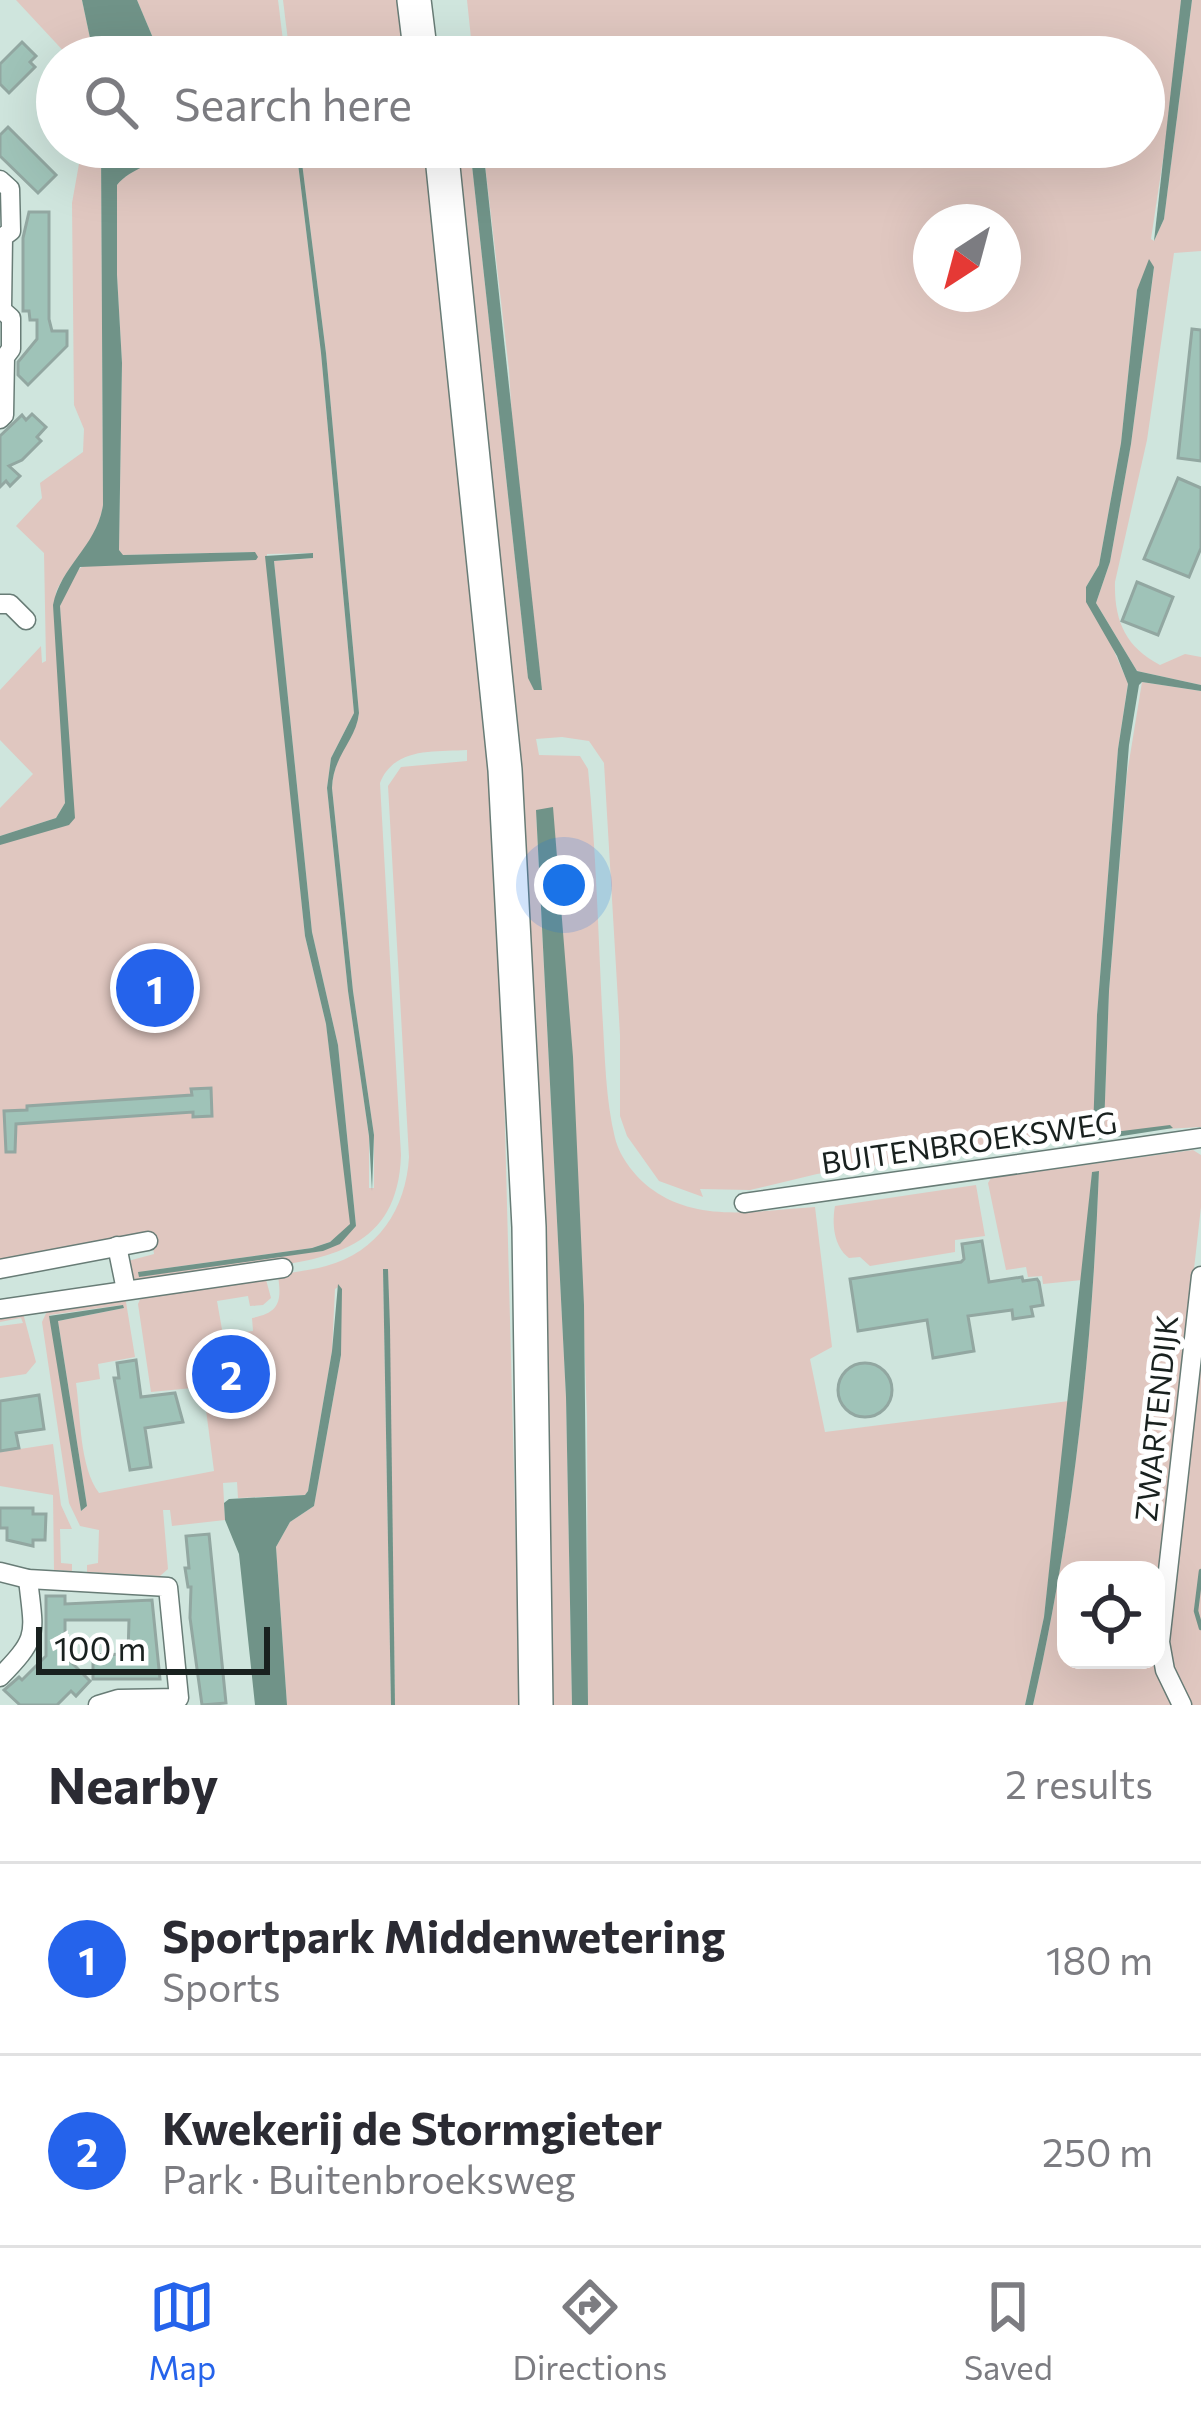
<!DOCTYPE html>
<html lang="en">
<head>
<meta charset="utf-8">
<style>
  :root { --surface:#fff; --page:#f2f2f3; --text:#2b2b33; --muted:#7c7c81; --line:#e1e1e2; --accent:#2563eb }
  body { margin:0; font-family:Commissioner,sans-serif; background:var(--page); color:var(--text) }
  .controls { position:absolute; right:36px; bottom:36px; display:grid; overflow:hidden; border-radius:24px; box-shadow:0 12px 48px #0002 }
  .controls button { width:108px; height:108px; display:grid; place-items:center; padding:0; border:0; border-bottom:3px solid var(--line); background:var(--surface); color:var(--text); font:60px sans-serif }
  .compass { position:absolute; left:913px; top:204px; width:108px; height:108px; border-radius:50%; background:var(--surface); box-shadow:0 12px 48px #0002; rotate:216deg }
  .scale { position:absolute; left:36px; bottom:30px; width:234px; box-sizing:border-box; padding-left:12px; border:6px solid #19211f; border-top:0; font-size:33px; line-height:42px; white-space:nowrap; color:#19211f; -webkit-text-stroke:9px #fff; paint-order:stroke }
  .you { position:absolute; left:564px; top:885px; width:42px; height:42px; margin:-30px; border:9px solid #fff; border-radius:50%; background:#1a73e8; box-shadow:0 0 0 18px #1a73e833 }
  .badge { display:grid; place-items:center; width:78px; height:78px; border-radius:50%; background:var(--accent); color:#fff; font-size:39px; font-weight:700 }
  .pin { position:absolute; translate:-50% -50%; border:6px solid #fff; box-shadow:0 3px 12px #0006 }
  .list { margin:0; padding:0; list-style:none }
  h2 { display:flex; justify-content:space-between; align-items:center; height:156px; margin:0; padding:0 48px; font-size:51px }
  h2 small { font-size:39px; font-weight:400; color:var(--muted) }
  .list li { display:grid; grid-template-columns:78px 1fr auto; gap:36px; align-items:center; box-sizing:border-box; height:192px; padding:0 48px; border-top:3px solid var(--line) }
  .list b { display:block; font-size:45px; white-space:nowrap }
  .list p { margin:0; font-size:39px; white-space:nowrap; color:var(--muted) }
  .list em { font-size:39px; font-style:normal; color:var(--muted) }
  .icon { flex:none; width:66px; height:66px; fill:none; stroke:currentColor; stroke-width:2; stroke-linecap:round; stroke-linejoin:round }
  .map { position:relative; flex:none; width:1201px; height:1705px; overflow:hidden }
  .search { position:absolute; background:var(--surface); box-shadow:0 12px 48px #0002; left:36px; right:36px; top:36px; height:132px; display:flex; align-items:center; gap:30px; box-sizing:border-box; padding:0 42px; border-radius:66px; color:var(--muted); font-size:45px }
  .sheet { height:540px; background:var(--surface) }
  nav { display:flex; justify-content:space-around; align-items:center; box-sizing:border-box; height:168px; border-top:3px solid var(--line); background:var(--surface); font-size:33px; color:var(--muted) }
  nav a { display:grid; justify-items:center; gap:6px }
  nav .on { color:var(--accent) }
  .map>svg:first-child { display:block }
</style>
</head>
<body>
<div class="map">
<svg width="1201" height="1705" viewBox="0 0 1201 1705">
  <rect width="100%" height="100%" fill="#cfe5dd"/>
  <!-- green -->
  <g fill="#e0c7c0" fill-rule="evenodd">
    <polygon points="16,0 82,0 94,57 69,57"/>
    <polygon points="137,0 278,0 285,57 161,57"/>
    <polygon points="283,0 407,0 414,57 290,57"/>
    <path d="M467,0H1181L1171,106L1151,239L1154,241L1164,219L1192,0H1201V251L1174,253L1147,440L1115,582C1114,620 1125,647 1160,665L1185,654L1201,657V685L1137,671L1096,603L1110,562L1131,444L1154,268L1137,290L1121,443L1099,565L1086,587L1128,683L1118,749L1097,1015L1094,1134L817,1174L750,1190L700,1189L703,1197L659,1181L627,1136L620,1116V1035L604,763L589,741L562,737L536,739L539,755L580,756L588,769C596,849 598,929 602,1009C605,1052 605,1097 615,1138C620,1158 636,1178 653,1190C700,1224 762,1210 815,1207L832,1347L810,1359L825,1432L1069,1401L1044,1617L1025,1705H588L587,1418L581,1245L536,811L566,1397L572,1705H546L450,147H470L528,678L509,370L483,147H1144V57H473ZM931,222H1003V294H931Z"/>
    <path d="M82,147H101L103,505C98,541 71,560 56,592L65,803L56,818L0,836V808L33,774L0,740V690L41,646L42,663L46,661L44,553L16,526L42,498L40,483L83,452L84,429L74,405L72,203Z"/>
    <path d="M236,147H296L321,353L354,713L331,758L327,788L348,991L369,1136V1188H374V1135L353,991L332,788C334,751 356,739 359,713L326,353L300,147H425L483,679L501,973L520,1705H395L388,1269L383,1270L391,1705H287L276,1547L290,1522L314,1506L341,1355L340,1286L335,1289L332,1351L308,1491L305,1495L238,1498L237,1482L223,1483L225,1520L172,1526L170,1510H163L168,1569L160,1576L87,1572V1565L98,1563L99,1530L80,1526L69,1503L42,1322L48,1309L123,1298L126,1302L135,1357L98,1364L100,1379L76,1383C81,1417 79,1466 99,1493L214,1471L203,1387L151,1392L138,1304L143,1293L265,1276L271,1298L263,1305L250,1306L248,1296L217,1301L223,1335L253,1331L252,1318C279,1313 282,1302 278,1276C293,1271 310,1271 326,1266C378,1252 406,1209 409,1157L388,786L401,767L467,761V750C434,752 394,747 380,783L401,1155C398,1252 325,1259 248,1270C211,1275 174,1280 137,1286L132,1284L128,1261L154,1254L151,1234L0,1264V839L70,819L60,606C65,591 72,570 87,564L257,557L254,552L122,555L119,550L122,363L117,275V185C131,168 164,155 187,158C207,160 213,171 233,160ZM313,553V558L274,561L312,932L338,1045L356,1226L323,1251L138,1272L312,1248L330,1242L351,1224L326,1024L305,936L267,559V554ZM122,1305L124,1308L58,1321L87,1506L81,1511L50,1315Z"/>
    <polygon points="1142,682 1201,691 1201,1127 1114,1132 1104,1128 1109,991 1127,774"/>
    <path d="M1193,1150L1201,1155V1207L1156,1605V1570H1066V1660H1152L1173,1705H1033C1073,1531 1092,1350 1099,1172H1092L1082,1280L1043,1284L1042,1276L1028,1277L1026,1267L1006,1270L988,1183L991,1178Z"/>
    <path d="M976,1185L985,1236L955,1240V1252L870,1266L860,1257L849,1258C833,1246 832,1222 835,1206Z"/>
    <polygon points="0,1313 23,1313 36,1362 26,1374 0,1378 0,1326 23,1323 21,1318 0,1322"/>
    <polygon points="1201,1336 1201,1705 1188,1705 1174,1680 1165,1643"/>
    <polygon points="53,1444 61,1505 72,1529 60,1529 61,1563 72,1564 72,1571 54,1570 53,1495 0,1486 0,1452"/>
  </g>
  <!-- water -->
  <g fill="#709388">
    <polygon points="82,0 137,0 161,57 94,57"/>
    <polygon points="1181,0 1192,0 1164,219 1154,241"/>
    <path d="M101,147L236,148L233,160C213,171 207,159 187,158C165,156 131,168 117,185V275L122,363L119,550L123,555L255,552L258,557L256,560L80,567L60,606L75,818L69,825L0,845V836L56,818L65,803L53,605C61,565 97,546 103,505Z"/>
    <path d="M296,147H300L326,353L359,713C356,741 333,755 332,788L353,991L374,1135L372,1191L369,1136L348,991L327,788L331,758L354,713L321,353Z"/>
    <polygon points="470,147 483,147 542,690 534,690 528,678"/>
    <polygon points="1149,259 1154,267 1131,444 1110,562 1096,603 1137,671 1201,685 1201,691 1142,682 1139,685 1129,745 1109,991 1104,1128 1114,1132 1170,1125 1173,1128 1097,1140 1093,1131 1097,1015 1118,749 1128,684 1117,656 1086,602 1086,587 1099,565 1121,443 1137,290"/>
    <polygon points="313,553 313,558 274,561 312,932 338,1045 356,1226 340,1244 323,1251 139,1277 138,1272 312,1248 330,1242 350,1224 326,1024 305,936 265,556"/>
    <polygon points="553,807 573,1057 584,1305 588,1705 572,1705 566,1397 536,810"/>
    <path d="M1099,1171C1092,1350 1073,1531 1033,1705H1025L1044,1617L1092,1172Z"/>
    <polygon points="383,1269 388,1269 390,1327 395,1705 391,1705"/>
    <polygon points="338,1284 342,1289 341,1355 314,1506 290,1522 276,1547 287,1705 255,1705 239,1554 225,1520 224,1503 229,1499 305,1495 308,1491 332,1351"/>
    <polygon points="123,1305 124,1308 58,1321 87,1506 81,1511 49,1316"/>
  </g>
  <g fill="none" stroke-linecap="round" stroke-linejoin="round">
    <!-- stream -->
    <polyline stroke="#709388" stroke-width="4.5" points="1201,1571 1196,1611 1201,1628"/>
  </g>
  <!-- building -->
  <g fill="#9fc3b8" stroke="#92a7a1" stroke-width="3">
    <polygon points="22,42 36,56 30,62 35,67 9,93 0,84 0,64"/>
    <polygon points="8,127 56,175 38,193 0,156 0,135"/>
    <polygon points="29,212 49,212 49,319 52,331 67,331 67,346 28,385 18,375 18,362 37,339 37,320 30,320 29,311 23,311 23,238"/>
    <polygon points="1192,329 1201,330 1201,461 1178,458"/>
    <polygon points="32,414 46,427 37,437 41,441 22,460 9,466 20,476 10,486 6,481 0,487 0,436 22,415 26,420"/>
    <polygon points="1178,478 1201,488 1201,548 1189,577 1144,559"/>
    <polygon points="1137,582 1173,597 1158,635 1122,621"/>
    <polygon points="211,1088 212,1116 193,1117 193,1112 16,1124 15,1152 6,1152 4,1111 27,1110 27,1106 192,1095 191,1089"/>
    <polygon points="982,1241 989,1282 1022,1277 1023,1281 1037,1279 1039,1282 1043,1305 1031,1307 1033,1316 1013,1319 1012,1310 968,1316 974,1351 933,1358 927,1320 858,1331 850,1279 961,1262 964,1259 962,1244"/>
    <polygon points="136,1360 141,1397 175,1393 183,1422 145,1428 151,1467 130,1470 114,1378 119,1378 117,1363"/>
    <circle cx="865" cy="1390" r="27"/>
    <polygon points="39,1395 44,1429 16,1433 19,1448 0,1451 0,1401"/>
    <polygon points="0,1508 33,1508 33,1514 46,1514 45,1540 33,1540 33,1546 7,1540 7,1528 0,1528"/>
    <polygon points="209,1534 226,1703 202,1705 190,1618 191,1587 188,1587 185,1568 189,1568 186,1536"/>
    <polygon points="46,1596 65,1596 65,1604 152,1600 160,1679 93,1679 93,1655 128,1654 129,1620 65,1620 65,1656 90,1681 76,1696 71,1691 57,1705 20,1705 4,1690 19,1677 22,1680 46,1656"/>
  </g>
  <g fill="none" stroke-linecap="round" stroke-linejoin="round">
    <!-- street casing -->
    <g stroke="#687c76" stroke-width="21">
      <g id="street">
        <polyline points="0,180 10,189 11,231 3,237 2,310 11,318 11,349 5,357 4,415 0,419"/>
        <polyline points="0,604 10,604 26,620"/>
        <polyline points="744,1203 1201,1138"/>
        <polyline points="117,1246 126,1290"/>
        <polyline points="0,1269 148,1241"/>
        <polyline points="0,1309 283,1268"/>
        <polyline points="0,1572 28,1579 168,1587 179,1698 118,1699 98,1705"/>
        <path d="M0,1677C40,1636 34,1635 28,1579"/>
        <polyline points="1182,1705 1165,1670 1160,1642 1201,1276"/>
      </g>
    </g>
    <!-- highway casing -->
    <g stroke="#687c76" stroke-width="36">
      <g id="highway">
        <polyline points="414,0 421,57"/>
        <polyline points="441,147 505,770 529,1227 536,1705"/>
      </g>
    </g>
    <!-- street -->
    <use href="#street" stroke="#fff" stroke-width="18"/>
    <!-- highway -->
    <use href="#highway" stroke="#fff" stroke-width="33"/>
  </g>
  <g text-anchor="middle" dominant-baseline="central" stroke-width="10" stroke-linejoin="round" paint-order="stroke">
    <!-- street labels -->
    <g font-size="30" fill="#19211f" stroke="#fff">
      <text transform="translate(969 1141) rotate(-8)">BUITENBROEKSWEG</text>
      <text transform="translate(1155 1418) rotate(-84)">ZWARTENDIJK</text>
    </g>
  </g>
</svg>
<div class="controls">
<button><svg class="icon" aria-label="locate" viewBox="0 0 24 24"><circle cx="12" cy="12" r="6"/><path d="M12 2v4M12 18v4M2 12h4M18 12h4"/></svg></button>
</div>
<svg class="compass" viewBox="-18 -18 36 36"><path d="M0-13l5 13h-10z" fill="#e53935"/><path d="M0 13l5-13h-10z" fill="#7c7c81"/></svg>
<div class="scale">100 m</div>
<div class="you"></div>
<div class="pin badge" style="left:155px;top:988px">1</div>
<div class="pin badge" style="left:231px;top:1374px">2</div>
<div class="search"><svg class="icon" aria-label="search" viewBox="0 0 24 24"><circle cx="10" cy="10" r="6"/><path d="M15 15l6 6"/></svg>Search here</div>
</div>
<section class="sheet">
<h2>Nearby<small>2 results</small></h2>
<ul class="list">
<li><span class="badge">1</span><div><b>Sportpark Middenwetering</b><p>Sports</p></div><em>180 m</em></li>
<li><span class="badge">2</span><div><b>Kwekerij de Stormgieter</b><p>Park · Buitenbroeksweg</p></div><em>250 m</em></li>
</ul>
</section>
<nav>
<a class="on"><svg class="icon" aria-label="map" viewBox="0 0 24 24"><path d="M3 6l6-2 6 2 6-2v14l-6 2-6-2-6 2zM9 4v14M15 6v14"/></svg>Map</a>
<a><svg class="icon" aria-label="directions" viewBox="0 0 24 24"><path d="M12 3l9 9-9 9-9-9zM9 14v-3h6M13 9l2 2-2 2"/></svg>Directions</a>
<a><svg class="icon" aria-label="saved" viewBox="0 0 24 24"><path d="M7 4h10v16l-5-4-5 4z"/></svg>Saved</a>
</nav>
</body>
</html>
